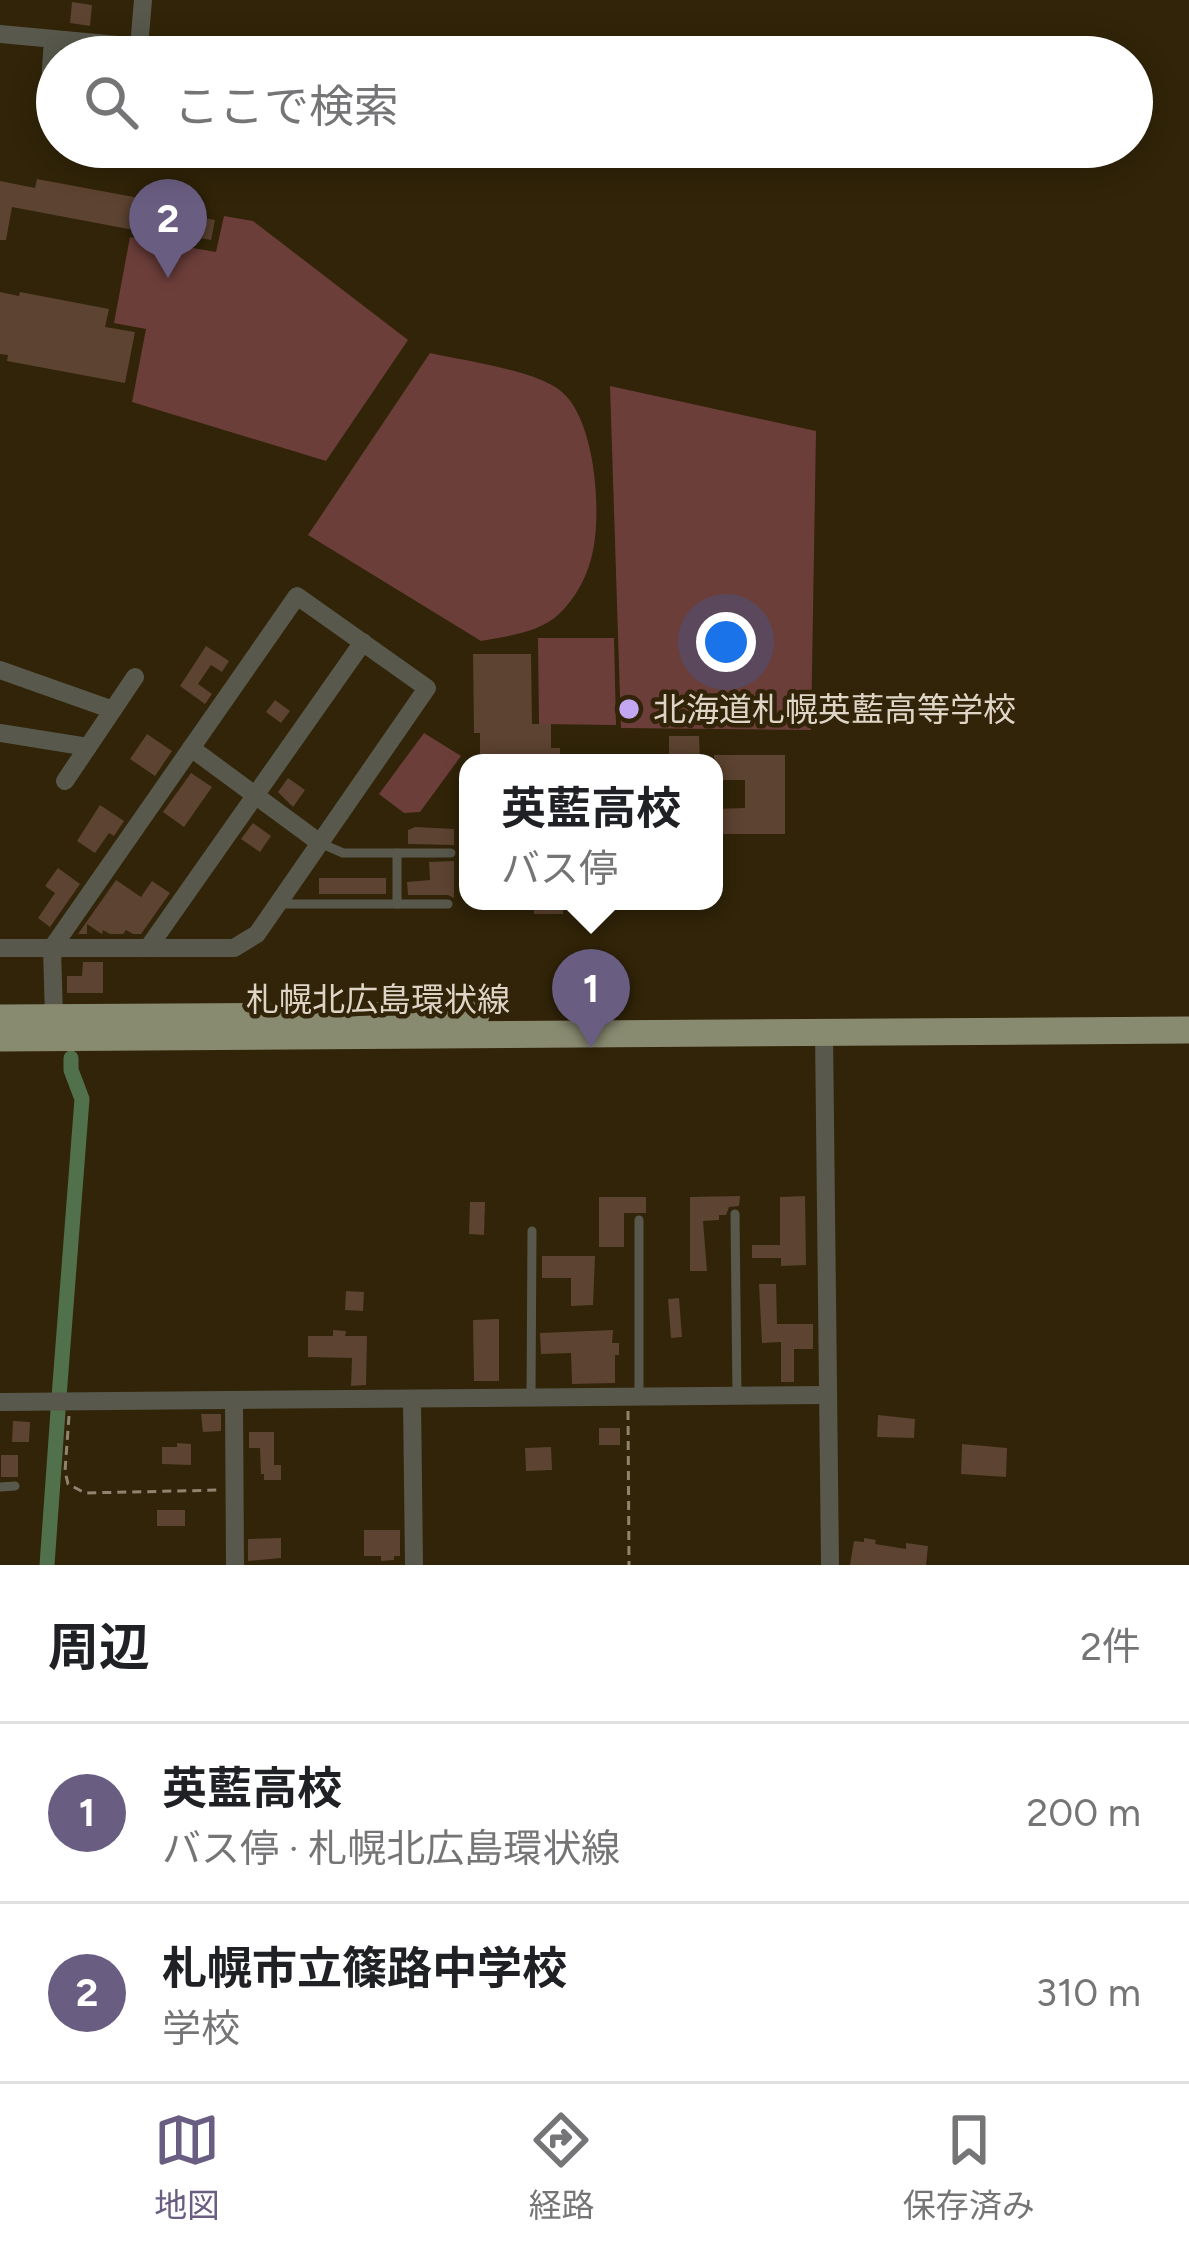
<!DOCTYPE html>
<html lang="ja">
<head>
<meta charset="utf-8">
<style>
  :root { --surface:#fff; --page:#f2f2f2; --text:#202124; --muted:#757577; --line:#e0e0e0; --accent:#695d81 }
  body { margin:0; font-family:Figtree,"Noto Sans JP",sans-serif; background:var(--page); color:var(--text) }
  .you { position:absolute; left:726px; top:642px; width:42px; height:42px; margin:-30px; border:9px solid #fff; border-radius:50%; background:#1a73e8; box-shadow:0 0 0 18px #1a73e833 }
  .badge { display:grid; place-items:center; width:78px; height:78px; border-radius:50%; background:var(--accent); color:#fff; font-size:39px; font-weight:700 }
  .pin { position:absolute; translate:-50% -99px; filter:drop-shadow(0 3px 6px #0008) }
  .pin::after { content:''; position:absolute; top:63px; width:42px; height:36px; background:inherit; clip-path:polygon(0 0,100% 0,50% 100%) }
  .popup { position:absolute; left:459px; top:754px; width:264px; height:156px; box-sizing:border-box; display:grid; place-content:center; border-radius:24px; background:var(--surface); filter:drop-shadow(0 3px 9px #0005); font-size:39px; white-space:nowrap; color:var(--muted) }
  .popup b { font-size:45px; color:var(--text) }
  .popup::after { content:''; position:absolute; left:50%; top:100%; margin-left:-24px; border:24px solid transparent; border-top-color:var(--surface) }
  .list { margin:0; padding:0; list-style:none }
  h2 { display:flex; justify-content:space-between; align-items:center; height:156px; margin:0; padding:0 48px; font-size:51px }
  h2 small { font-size:39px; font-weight:400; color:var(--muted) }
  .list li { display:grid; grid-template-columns:78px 1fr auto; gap:36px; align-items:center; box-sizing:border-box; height:180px; padding:0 48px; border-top:3px solid var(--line) }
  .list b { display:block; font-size:45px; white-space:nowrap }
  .list p { margin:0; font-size:39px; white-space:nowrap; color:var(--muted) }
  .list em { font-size:39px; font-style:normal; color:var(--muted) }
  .icon { flex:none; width:66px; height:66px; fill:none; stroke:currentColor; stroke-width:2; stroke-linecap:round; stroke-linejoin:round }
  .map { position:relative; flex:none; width:1189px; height:1565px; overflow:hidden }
  .search { position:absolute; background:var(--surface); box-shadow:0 6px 30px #0003; left:36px; right:36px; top:36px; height:132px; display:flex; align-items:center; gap:30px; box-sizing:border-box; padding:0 42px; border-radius:66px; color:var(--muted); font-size:45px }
  .sheet { height:516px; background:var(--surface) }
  nav { display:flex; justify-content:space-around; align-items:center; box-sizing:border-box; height:168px; border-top:3px solid var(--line); background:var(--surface); font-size:33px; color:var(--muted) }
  nav a { display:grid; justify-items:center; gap:6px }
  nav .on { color:var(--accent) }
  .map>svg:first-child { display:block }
</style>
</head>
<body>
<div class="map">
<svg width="1189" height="1565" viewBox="0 0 1189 1565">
  <rect width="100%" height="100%" fill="#312408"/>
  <!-- green -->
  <g fill="#6c3e3a">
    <polygon points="224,216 253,221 408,340 326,461 132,402 146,329 114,323 130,237 216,252"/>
    <path d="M430,353C465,361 536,370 562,392C596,421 603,517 591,559C586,579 574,600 559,614C539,633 507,636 481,641L308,535Z"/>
    <polygon points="610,386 816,431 811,730 621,728"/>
    <polygon points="538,638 614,638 616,725 539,724"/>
    <polygon points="424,733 461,756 420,812 404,813 379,794"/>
  </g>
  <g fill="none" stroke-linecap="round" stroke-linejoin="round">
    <!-- canal -->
    <g stroke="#51714c" stroke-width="15">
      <polyline points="59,1397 82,1099 71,1070 71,1058"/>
      <polyline points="47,1565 58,1411"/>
    </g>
  </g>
  <!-- building -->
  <g fill="#5d4331">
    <polygon points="72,2 92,5 90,26 70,23"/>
    <polygon points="37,179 139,198 137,205 215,220 211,240 177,234 176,238 12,207 6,240 0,240 0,181 35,188"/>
    <polygon points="0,292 19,296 20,292 109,309 105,327 135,332 125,383 7,361 8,355 0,354"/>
    <polygon points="206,646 229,661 222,672 211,665 198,684 212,694 205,704 180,686"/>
    <polygon points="473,654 531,654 532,724 551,724 551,748 560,748 560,763 480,763 480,733 474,733"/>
    <polygon points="275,700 290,711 281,723 266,712"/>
    <polygon points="147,734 172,751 155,776 130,759"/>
    <polygon points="669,736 699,736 700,763 669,763"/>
    <polygon points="714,755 785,755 785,834 714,834 714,809 745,808 745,780 714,780"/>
    <polygon points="191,773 212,787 184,827 163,812"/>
    <polygon points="288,778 305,790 293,807 278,792"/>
    <polygon points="100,805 124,821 114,836 109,833 95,853 77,841"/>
    <polygon points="253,823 271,836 260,852 241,839"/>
    <polygon points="415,827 454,829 454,845 408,844 408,830"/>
    <polygon points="454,861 454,898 448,895 408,895 407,882 430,880 429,862"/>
    <polygon points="58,868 80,884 50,927 38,918 55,893 45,886"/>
    <rect x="319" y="878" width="67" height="16"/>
    <polygon points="116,880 141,897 152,881 170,893 141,934 133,934 126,930 123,934 110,934 103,930 102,934 87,924 87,934 78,934"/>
    <rect x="534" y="901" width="29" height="13"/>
    <polygon points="83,962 103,962 103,993 67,993 67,976 82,976"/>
    <polygon points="740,1196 739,1206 729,1207 726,1215 719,1215 719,1220 703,1221 707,1271 690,1271 690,1197"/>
    <polygon points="805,1196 806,1265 781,1266 781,1258 752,1258 752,1245 780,1245 780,1197"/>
    <polygon points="599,1197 646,1197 646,1213 624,1213 624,1247 599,1247"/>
    <polygon points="470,1202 485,1202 484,1235 469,1234"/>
    <polygon points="542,1256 595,1256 593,1305 571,1306 571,1278 542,1278"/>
    <polygon points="759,1284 776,1284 777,1324 813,1324 813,1349 794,1349 794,1382 781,1382 781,1342 762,1343"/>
    <polygon points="346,1291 364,1292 363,1311 345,1310"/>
    <polygon points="679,1298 682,1337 671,1338 668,1299"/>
    <polygon points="499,1319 499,1381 474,1381 473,1320"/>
    <polygon points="333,1330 346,1331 345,1336 367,1336 366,1385 351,1386 352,1358 308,1357 308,1336 333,1336"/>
    <polygon points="613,1330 612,1343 619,1343 619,1355 615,1355 615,1383 572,1384 571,1353 541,1354 540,1333"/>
    <polygon points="201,1414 221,1414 221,1431 203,1432"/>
    <polygon points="878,1415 915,1419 914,1438 877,1437"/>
    <polygon points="13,1421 30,1422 29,1442 12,1442"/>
    <rect x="599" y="1428" width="21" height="17"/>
    <polygon points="249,1432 274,1432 274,1465 281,1465 281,1480 264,1480 264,1474 261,1474 260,1448 249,1448"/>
    <polygon points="177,1443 191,1444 191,1465 162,1464 162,1447 177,1447"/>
    <polygon points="962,1444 1007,1448 1006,1477 961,1474"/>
    <polygon points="551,1447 552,1470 526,1471 525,1448"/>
    <rect x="1" y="1455" width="17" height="22"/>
    <rect x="157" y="1510" width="28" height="16"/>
    <polygon points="364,1530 400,1530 400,1556 394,1556 394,1560 381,1561 381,1556 364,1556"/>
    <polygon points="281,1538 281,1558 248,1561 248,1539"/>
    <polygon points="864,1538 876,1540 875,1544 906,1549 906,1543 928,1546 926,1565 850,1565 854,1541 864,1542"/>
  </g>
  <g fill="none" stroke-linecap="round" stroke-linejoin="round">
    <!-- path -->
    <g stroke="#8f846f" stroke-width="3" stroke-dasharray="9 6" stroke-linecap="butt">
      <polyline points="628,1411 629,1565"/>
      <polyline points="69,1416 65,1471 68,1484 85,1493 221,1490"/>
    </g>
    <!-- lane -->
    <g stroke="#58594c" stroke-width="9">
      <polyline points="320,843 343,853 451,853"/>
      <polyline points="278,904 448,904"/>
      <polyline points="397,904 397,853"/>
      <polyline points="735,1214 737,1396"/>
      <polyline points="639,1220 639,1397"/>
      <polyline points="531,1398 532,1231"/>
      <polyline points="0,1487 15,1486"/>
    </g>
    <!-- street -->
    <g stroke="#58594c" stroke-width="18">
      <polyline points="0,34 247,57"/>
      <polyline points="139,47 143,0"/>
      <polyline points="49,98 53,39"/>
      <polyline points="0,670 113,710"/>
      <polyline points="0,733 88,747"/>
      <polyline points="191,748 320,843"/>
      <polyline points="65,781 135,677"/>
      <polyline points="0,948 234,948 257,934 427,688 297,596 52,948 54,1018"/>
      <polyline points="148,948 363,642"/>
      <polyline points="824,1032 830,1565"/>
      <polyline points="412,1399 414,1565"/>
      <polyline points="234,1400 235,1565"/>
      <polyline points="0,1402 828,1395"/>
    </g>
    <!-- primary -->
    <g stroke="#898b71" stroke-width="27">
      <polyline points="0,1018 476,1015"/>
      <polyline points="0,1038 1189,1030"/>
    </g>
  </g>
  <!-- markers -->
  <circle fill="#c3a7f2" stroke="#312408" stroke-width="4.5" cx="629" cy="709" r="12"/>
  <g text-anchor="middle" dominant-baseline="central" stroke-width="9" stroke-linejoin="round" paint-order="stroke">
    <!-- poi labels -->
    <g font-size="33" fill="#ded5c6" stroke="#312408" text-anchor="start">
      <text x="653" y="709">北海道札幌英藍高等学校</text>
    </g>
    <!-- street labels -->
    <g font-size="33" fill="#ded5c6" stroke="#312408">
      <text x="378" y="999">札幌北広島環状線</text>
    </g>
  </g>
</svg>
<div class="you"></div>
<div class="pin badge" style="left:591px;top:1048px">1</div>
<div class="popup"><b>英藍高校</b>バス停</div>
<div class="pin badge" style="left:168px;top:278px">2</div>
<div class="search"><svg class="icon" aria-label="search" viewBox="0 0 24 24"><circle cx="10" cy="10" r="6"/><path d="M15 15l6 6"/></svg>ここで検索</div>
</div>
<section class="sheet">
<h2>周辺<small>2件</small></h2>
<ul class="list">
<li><span class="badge">1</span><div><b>英藍高校</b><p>バス停 · 札幌北広島環状線</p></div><em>200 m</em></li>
<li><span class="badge">2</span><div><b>札幌市立篠路中学校</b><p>学校</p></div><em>310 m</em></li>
</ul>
</section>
<nav>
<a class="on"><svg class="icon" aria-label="map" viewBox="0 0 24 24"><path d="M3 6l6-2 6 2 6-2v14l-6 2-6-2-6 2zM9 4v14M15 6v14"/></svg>地図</a>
<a><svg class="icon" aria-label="directions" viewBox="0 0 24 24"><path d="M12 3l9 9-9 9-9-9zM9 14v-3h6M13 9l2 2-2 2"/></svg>経路</a>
<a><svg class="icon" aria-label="saved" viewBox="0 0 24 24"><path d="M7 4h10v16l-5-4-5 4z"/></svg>保存済み</a>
</nav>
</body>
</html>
